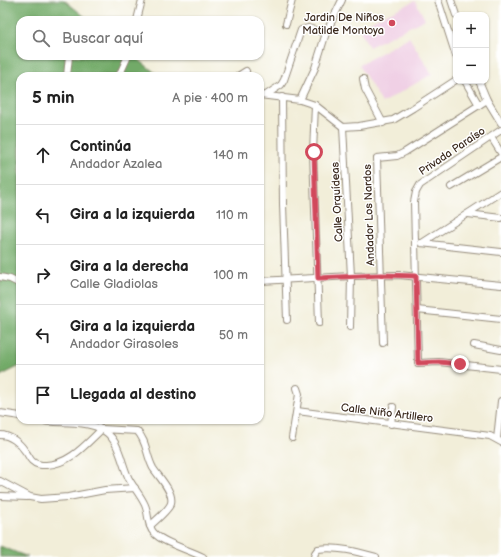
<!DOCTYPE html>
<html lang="es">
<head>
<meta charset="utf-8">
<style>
  :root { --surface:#fff; --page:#f6f6f6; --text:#222; --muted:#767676; --line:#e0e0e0 }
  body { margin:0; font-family:"Balsamiq Sans",sans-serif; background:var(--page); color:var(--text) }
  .controls { position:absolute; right:12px; top:12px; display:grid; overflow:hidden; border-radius:8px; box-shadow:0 1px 3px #0004 }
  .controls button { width:36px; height:36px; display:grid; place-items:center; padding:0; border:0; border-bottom:1px solid var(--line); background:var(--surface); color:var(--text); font:20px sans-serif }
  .stop { position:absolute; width:12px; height:12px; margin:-9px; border:3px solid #d1495b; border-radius:50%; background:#fff }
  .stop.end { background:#d1495b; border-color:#fff; box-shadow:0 1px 4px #0008 }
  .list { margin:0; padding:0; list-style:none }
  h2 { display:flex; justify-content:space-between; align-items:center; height:52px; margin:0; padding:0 16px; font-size:17px }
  h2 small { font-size:13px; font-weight:400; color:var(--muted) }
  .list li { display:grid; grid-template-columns:26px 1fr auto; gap:12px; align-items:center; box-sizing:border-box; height:60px; padding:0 16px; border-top:1px solid var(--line) }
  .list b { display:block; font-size:15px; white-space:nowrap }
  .list p { margin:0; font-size:13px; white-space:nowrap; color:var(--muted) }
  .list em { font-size:13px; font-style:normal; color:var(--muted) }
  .icon { flex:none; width:22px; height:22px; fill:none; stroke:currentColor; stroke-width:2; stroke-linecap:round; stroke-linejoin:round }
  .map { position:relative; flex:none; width:501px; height:557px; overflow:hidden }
  .search { position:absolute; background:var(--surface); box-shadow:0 1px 3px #0004; left:16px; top:16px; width:248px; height:44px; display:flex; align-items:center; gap:10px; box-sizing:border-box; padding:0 14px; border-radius:12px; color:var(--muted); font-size:15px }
  .panel { position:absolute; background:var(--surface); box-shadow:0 1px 3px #0004; left:16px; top:72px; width:248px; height:352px; border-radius:12px }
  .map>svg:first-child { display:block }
</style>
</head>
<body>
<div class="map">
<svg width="501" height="557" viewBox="0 0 501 557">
  <rect width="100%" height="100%" fill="#fff"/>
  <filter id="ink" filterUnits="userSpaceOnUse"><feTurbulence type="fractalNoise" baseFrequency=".025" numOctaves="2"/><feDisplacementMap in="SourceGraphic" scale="8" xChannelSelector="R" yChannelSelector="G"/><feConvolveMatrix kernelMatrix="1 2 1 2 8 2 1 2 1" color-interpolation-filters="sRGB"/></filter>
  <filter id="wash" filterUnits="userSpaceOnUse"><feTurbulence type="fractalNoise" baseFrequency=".012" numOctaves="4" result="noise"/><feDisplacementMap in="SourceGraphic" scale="16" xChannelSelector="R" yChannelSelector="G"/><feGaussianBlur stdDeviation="0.9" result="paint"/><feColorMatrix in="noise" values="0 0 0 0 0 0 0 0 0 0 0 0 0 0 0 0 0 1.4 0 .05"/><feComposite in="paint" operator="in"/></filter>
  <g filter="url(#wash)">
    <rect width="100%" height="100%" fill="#f2eed9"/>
    <!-- built -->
    <g fill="#f0d0e5">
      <polygon points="415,1 425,19 369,47 358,27"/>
      <polygon points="409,37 432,74 382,103 359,65"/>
    </g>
    <!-- forest -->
    <g fill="#72aa68" stroke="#566a43">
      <polygon points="0,0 64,0 89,20 20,20 20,56 134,56 158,75 20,76 20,366 0,376"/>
      <polygon points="0,546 28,557 0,557"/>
    </g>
  </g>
  <g filter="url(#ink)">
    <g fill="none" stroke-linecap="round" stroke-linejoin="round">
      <!-- minor casing -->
      <g stroke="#968c7c" stroke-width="8">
        <g id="minor">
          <polyline points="438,0 456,56"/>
          <polyline points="451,0 456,15"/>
          <polyline points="137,20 142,0"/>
          <polyline points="286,24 292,0"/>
          <polyline points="67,76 69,56"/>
          <polyline points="119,76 128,56"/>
          <polyline points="238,76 246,71"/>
          <polyline points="363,79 365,89 383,123"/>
          <polyline points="465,81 479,105"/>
          <polyline points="479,81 487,100 501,123"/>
          <polyline points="260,95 300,100 315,105 343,127 359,126 393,120 413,108 456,80"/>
          <polyline points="266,95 281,85 284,80 301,30 308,28 326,33"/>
          <polyline points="282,97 283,204 287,320"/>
          <polyline points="300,100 315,68 326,33 342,0"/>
          <polyline points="315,105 313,152 319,323"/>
          <polyline points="343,127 351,276 350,327"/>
          <polyline points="501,130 420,185 416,192 414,202 418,363 439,362 501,369"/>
          <polyline points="491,137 501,153"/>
          <polyline points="451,187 501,157"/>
          <polyline points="468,214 501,218"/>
          <polyline points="421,243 501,252"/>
          <polyline points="422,243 501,192"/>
          <polyline points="0,277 10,279 20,284"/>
          <polyline points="260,281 351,276 399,275 501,285"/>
          <polyline points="417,310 501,319"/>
          <polyline points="383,343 377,158 397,156 405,152 487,100"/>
          <polyline points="474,345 501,350"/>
          <polyline points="297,411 490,436 501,442"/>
          <polyline points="0,413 20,416"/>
          <path d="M39,420C57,424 82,420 99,428C120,437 120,461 129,479C134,488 141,496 145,505C149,514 147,526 154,533C163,543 190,550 203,557"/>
          <polyline points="391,424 393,407"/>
          <path d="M0,435C10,435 20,443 25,451C28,454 29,458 32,461C36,465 41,465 46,465C70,464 86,444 102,429L137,431C147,441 146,455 153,468C158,476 174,492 171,503C169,510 155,521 150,526"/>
          <polyline points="292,438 299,394 297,388"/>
          <polyline points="497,439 501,401"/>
          <polyline points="0,481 30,497 41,499 68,497 105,490 135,488"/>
          <polyline points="0,496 27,497"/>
          <path d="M314,557L315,553L318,549C337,546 358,552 376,557"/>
        </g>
      </g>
      <!-- minor -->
      <use href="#minor" stroke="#fff" stroke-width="6"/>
    </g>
  </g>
  <g fill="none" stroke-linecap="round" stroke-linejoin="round" filter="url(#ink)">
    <!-- route -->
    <polyline stroke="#d1495b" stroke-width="5" points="314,152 318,278 381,275 416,276 418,363 439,362 460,364"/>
  </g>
  <!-- markers -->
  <circle fill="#d1495b" stroke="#fff" stroke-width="1.5" cx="392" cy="23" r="4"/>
  <g text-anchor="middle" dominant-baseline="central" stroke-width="3" stroke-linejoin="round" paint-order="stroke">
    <!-- poi labels -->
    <g font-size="11" fill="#3b2a1e" stroke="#fff" text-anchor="end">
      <text x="384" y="17">Jardin De Niños<tspan x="384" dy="13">Matilde Montoya</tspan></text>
    </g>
    <!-- street labels -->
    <g font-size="11" fill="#3b2a1e" stroke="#fff">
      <text transform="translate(452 151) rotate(-34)">Privada Paraíso</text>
      <text transform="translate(337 202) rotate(-93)">Calle Orquídeas</text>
      <text transform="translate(369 215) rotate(-92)">Andador Los Nardos</text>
      <text transform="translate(387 413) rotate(7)">Calle Niño Artillero</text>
    </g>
  </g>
</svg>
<div class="controls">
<button>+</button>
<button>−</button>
</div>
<div class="stop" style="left:314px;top:152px"></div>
<div class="stop end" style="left:460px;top:364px"></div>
<div class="search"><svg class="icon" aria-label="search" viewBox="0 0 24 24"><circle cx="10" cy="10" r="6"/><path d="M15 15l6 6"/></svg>Buscar aquí</div>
<section class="panel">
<h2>5 min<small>A pie · 400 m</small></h2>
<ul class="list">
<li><svg class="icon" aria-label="ahead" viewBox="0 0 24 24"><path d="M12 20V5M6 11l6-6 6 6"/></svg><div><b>Continúa</b><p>Andador Azalea</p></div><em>140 m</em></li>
<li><svg class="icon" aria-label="left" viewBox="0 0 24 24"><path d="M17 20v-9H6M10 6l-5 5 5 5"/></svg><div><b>Gira a la izquierda</b></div><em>110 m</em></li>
<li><svg class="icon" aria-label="right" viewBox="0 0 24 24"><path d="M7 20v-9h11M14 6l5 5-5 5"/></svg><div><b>Gira a la derecha</b><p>Calle Gladiolas</p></div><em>100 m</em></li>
<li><svg class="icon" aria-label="left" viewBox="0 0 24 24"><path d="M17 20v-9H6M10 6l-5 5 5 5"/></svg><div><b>Gira a la izquierda</b><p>Andador Girasoles</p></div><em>50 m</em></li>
<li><svg class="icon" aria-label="arrive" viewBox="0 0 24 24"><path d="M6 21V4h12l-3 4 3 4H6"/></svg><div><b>Llegada al destino</b></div></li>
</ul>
</section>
</div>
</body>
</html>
